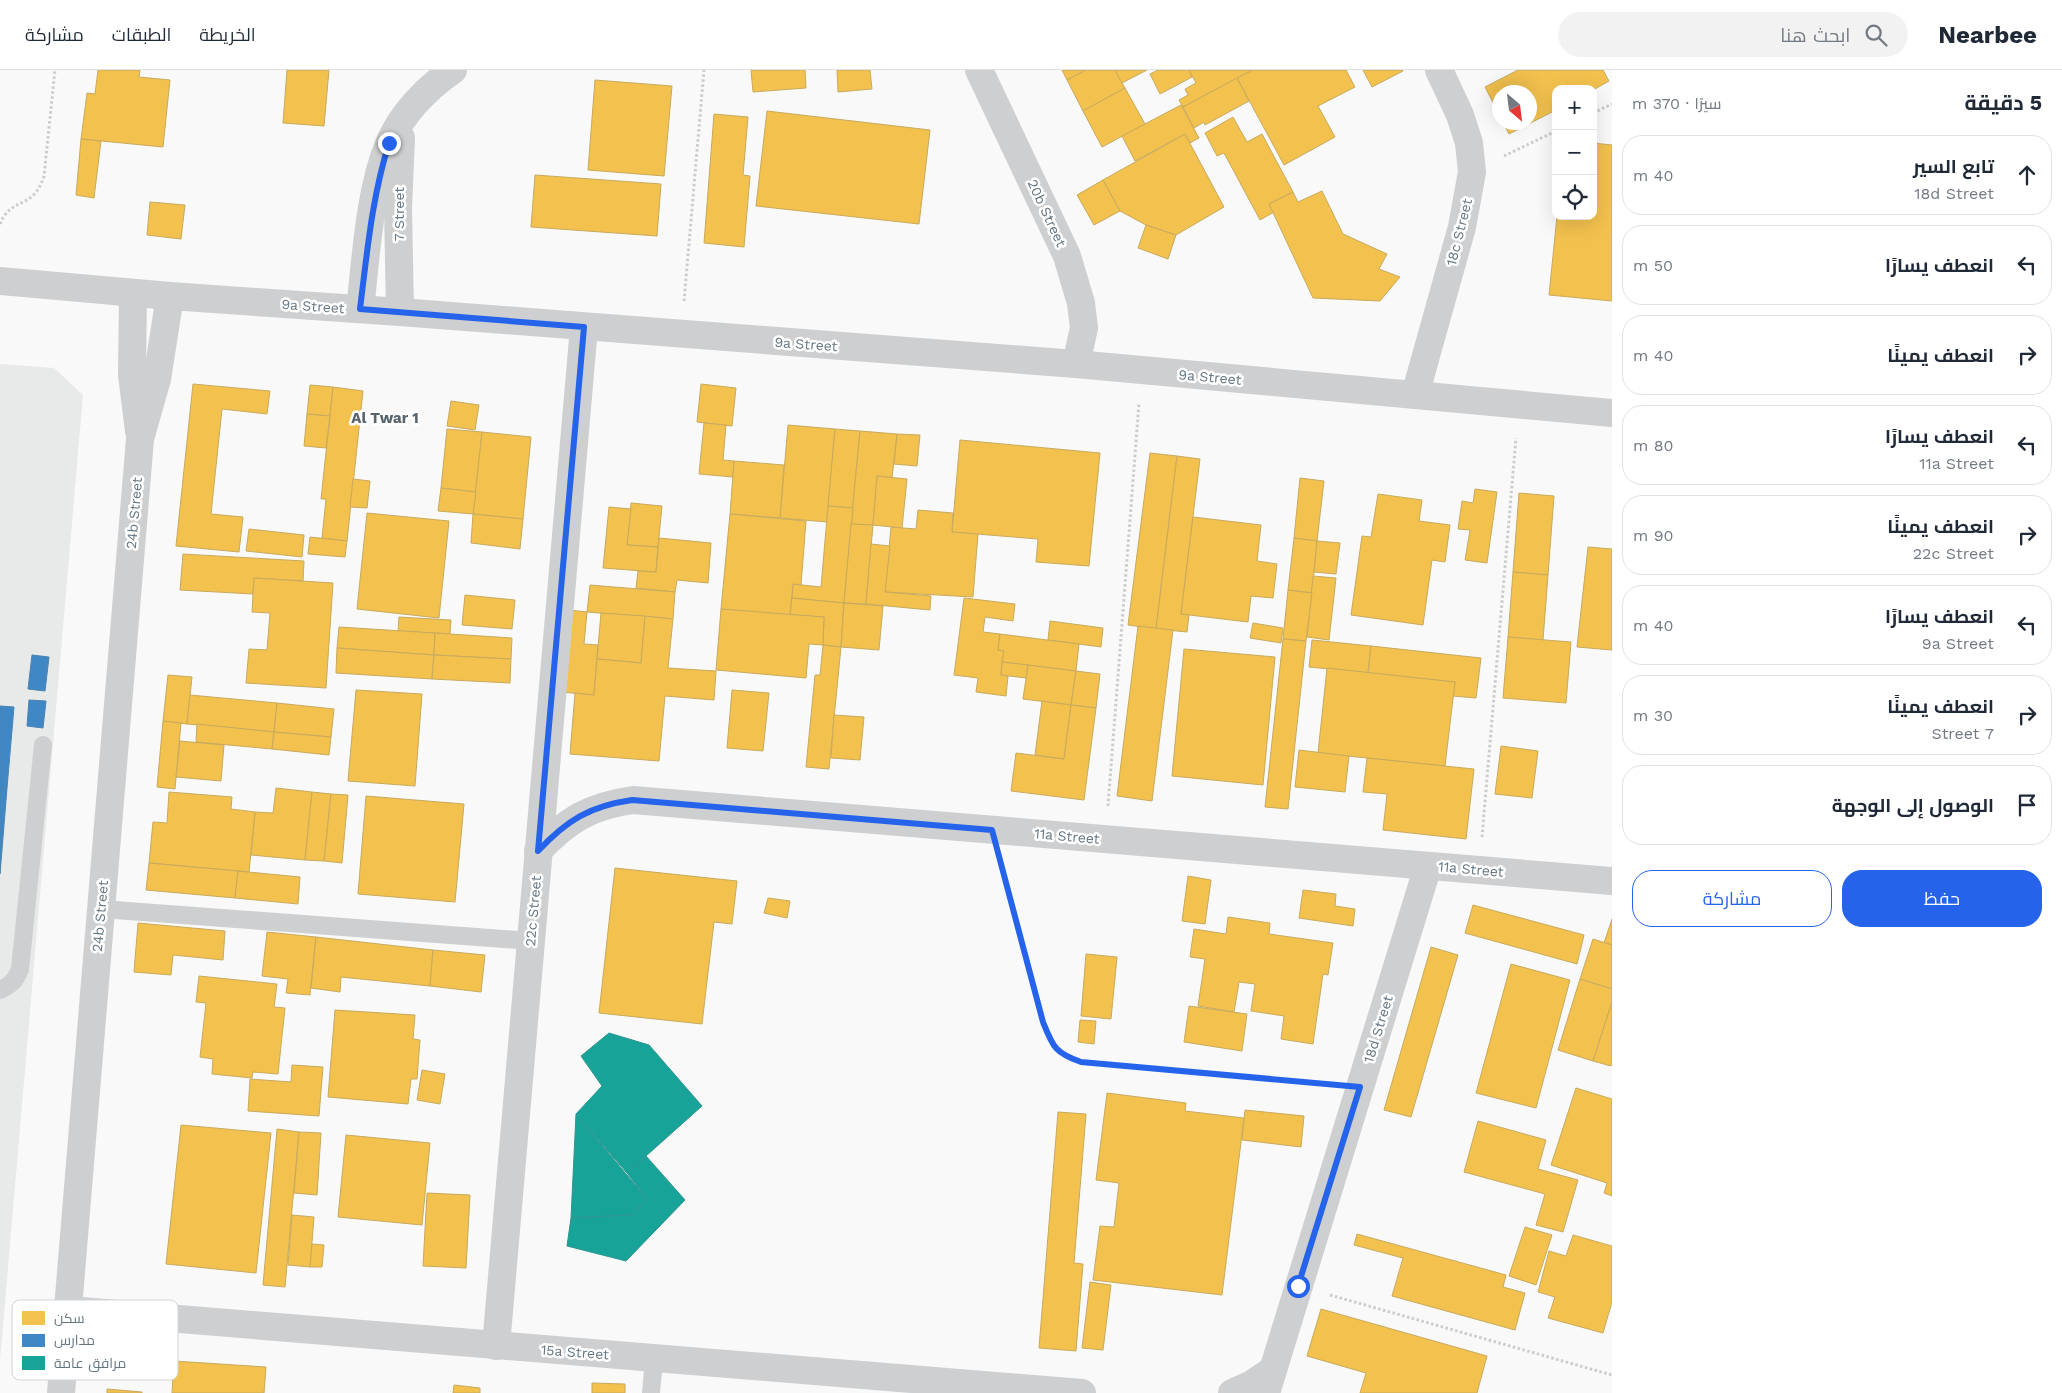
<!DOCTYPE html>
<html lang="ar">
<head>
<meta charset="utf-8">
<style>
  :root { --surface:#fff; --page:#f2f2f3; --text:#1f2937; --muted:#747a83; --line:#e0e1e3; --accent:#2563eb }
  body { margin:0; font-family:"Work Sans",Cairo,sans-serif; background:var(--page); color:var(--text); direction:rtl }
  .controls { position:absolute; right:15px; top:15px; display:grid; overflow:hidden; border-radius:10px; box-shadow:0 5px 20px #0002 }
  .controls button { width:45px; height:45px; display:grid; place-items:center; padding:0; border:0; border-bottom:1px solid var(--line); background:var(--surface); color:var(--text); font:25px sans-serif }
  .compass { position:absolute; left:1492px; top:15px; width:45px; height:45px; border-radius:50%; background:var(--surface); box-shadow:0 5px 20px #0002; rotate:152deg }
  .stop { position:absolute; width:15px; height:15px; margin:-11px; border:4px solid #2563eb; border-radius:50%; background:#fff }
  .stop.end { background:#2563eb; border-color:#fff; box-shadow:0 1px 5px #0008 }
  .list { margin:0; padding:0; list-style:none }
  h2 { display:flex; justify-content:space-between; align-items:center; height:65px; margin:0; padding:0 20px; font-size:21px }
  h2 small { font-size:16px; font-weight:400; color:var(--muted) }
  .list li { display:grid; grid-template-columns:32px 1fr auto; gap:15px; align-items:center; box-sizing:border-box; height:80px; margin:0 10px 10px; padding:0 10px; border:1px solid var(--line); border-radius:20px }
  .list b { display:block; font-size:19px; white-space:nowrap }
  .list p { margin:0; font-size:16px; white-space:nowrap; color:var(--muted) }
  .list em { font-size:16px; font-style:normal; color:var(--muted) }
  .actions { display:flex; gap:10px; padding:15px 20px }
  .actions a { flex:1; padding:11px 0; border:1px solid var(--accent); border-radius:20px; text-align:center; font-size:18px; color:var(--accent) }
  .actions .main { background:var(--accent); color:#fff }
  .icon { flex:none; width:28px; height:28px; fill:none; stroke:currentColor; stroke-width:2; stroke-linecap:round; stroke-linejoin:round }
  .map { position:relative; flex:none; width:1612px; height:1323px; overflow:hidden; direction:ltr }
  header { display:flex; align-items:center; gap:30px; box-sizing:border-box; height:70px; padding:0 25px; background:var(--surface); border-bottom:1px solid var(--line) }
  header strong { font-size:24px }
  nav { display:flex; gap:28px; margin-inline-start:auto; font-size:18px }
  .search { width:350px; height:45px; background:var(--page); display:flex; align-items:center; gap:12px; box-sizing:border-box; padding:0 18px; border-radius:28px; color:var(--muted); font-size:19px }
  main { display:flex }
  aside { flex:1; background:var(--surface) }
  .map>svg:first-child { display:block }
</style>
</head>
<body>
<header>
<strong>Nearbee</strong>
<div class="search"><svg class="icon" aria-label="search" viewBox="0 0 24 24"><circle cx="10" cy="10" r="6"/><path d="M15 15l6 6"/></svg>ابحث هنا</div>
<nav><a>الخريطة</a><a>الطبقات</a><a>مشاركة</a></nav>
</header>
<main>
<aside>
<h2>5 دقيقة<small>سيرًا · 370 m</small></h2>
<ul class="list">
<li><svg class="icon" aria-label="ahead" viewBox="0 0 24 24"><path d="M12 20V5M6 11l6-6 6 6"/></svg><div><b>تابع السير</b><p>18d Street</p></div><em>40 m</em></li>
<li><svg class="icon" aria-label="left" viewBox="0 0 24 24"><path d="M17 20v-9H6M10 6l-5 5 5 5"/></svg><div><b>انعطف يسارًا</b></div><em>50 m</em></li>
<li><svg class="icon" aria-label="right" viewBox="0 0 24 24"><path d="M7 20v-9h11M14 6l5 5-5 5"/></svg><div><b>انعطف يمينًا</b></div><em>40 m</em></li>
<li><svg class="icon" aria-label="left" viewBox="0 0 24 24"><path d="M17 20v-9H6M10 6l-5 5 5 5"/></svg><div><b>انعطف يسارًا</b><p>11a Street</p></div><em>80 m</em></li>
<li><svg class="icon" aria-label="right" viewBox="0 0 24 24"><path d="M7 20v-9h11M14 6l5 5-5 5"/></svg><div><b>انعطف يمينًا</b><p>22c Street</p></div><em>90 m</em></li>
<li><svg class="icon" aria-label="left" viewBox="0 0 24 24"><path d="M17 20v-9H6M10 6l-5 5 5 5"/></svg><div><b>انعطف يسارًا</b><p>9a Street</p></div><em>40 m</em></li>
<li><svg class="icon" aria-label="right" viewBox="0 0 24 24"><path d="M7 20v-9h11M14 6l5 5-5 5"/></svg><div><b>انعطف يمينًا</b><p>7 Street</p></div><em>30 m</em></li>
<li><svg class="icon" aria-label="arrive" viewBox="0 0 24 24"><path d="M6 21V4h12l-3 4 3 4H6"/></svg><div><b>الوصول إلى الوجهة</b></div></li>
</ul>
<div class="actions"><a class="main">حفظ</a><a>مشاركة</a></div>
</aside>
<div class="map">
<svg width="1612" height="1323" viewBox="0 0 1612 1323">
  <rect width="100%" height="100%" fill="#f9f9f9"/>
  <!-- built -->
  <polygon fill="#e8e9e9" points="0,294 54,298 83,325 0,1291"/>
  <!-- homes -->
  <g fill="#f2c14e" stroke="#c8aa5e">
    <polygon points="98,0 140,0 139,7 170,10 163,77 81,69 87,23 95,24"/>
    <polygon points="287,0 329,0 324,56 283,53"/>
    <polygon points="751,0 805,0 806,18 753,22"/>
    <polygon points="837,0 870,0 872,19 838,22"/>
    <polygon points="1062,0 1086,0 1067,10"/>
    <polygon points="1086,0 1115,0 1125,18 1083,41 1067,10"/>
    <polygon points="1115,0 1147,0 1122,13"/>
    <polygon points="1158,0 1189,0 1192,7 1160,24 1150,4"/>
    <polygon points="1189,0 1253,0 1183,37 1179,30 1188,25 1185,19 1196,13"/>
    <polygon points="1253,0 1346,0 1355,17 1318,36 1335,67 1284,95 1237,8"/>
    <polygon points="1363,0 1402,0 1403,1 1372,17"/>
    <polygon points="1518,0 1603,0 1609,11 1593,20 1556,19 1556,40 1509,64 1503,52 1530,52 1530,22 1500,22 1500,46 1485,17"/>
    <polygon points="1237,8 1249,31 1205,55 1204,52 1194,58 1183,37"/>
    <polygon points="595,10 672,16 664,106 588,100"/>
    <polygon points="1125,18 1145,54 1102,77 1083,41"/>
    <polygon points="1181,35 1199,68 1190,73 1185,64 1135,91 1122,66"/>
    <polygon points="767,41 930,60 919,154 756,136"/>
    <polygon points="714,44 748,47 743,105 750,106 744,177 704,173"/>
    <polygon points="1233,47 1247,72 1262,64 1293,122 1269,134 1274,142 1260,150 1224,83 1217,86 1205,63"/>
    <polygon points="1185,64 1224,137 1176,165 1146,155 1120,141 1103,110"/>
    <polygon points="81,69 101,71 94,128 76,125"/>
    <polygon points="1593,73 1612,75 1612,231 1549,225 1557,146 1593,146"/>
    <polygon points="535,105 661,114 657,166 531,157"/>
    <polygon points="1103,110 1120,141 1094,155 1077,125"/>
    <polygon points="1322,121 1343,164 1387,184 1379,199 1400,207 1380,231 1313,228 1269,134 1293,122 1298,132"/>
    <polygon points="150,132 185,135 181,169 147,165"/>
    <polygon points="1146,155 1176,165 1168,189 1138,178"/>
    <polygon points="193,314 270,321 267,344 222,339 211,444 243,447 239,482 176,476"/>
    <polygon points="701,314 736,318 732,356 697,352"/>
    <polygon points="310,315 333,317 330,346 307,344"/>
    <polygon points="333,317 363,321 347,471 322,468 326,429 321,429"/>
    <polygon points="451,331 479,335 475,360 447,356"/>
    <polygon points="307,344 330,346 326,378 304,376"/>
    <polygon points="704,353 726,355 723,390 734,391 733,407 699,404"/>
    <polygon points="788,355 835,359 827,452 780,448"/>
    <polygon points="447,359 482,362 476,422 441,418"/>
    <polygon points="835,359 860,361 853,438 828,436"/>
    <polygon points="860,361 897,364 892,408 877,406 873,455 851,454"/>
    <polygon points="482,362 531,367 523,449 473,444"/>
    <polygon points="897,364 920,365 917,396 894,394"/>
    <polygon points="960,370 1100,383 1089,496 1036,492 1038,469 952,462"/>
    <polygon points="1150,383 1177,386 1156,559 1128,555"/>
    <polygon points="1177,386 1200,389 1181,544 1189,545 1187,562 1156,559"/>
    <polygon points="734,391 784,395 780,448 730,444"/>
    <polygon points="877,406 907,409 902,458 873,455"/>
    <polygon points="1300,408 1324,411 1317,471 1294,468"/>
    <polygon points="353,409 370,411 367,438 350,437"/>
    <polygon points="441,418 476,422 473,444 438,441"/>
    <polygon points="1475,419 1497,422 1487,493 1465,490 1470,460 1458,459 1462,431 1473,433"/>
    <polygon points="1519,423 1554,426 1548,505 1513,502"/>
    <polygon points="1378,424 1422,430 1419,451 1450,455 1445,492 1432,490 1423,555 1351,545 1362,466 1371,467"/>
    <polygon points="631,433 662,436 658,477 627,475"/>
    <polygon points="828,436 853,438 844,533 792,528 793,514 821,517"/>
    <polygon points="609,437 631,439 627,475 658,477 656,502 603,498"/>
    <polygon points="918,440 953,443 952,462 978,464 973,527 885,522 891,457 916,459"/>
    <polygon points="367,443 449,451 439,548 357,539"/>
    <polygon points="473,444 523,449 520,479 471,473"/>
    <polygon points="730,444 806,451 801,515 793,514 790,545 721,539"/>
    <polygon points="1193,447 1261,455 1257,491 1277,494 1273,528 1251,526 1248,552 1181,544"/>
    <polygon points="851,454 873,455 866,534 844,533"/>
    <polygon points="249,459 304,465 302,487 246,481"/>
    <polygon points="310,467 347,471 345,487 308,484"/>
    <polygon points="659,468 711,473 708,513 677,510 675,522 636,518 638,501 656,502"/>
    <polygon points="1294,468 1317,471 1312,523 1288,520"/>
    <polygon points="1317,471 1340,473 1336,504 1314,502"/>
    <polygon points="871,474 890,476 885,522 931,526 930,540 866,534"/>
    <polygon points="1588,477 1612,479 1612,580 1577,577"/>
    <polygon points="183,484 304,491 303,511 254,508 253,524 180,520"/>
    <polygon points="1513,502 1548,505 1543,570 1508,567"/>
    <polygon points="1313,506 1336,508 1329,570 1307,567"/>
    <polygon points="254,508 333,513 326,618 246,613 249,579 267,580 270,543 252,542"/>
    <polygon points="590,515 675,522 673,549 587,542"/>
    <polygon points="1288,520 1312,523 1306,571 1283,569"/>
    <polygon points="465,525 515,530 512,559 462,555"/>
    <polygon points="792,528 844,533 841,577 823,575 824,547 790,545"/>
    <polygon points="964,528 1015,534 1013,551 985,547 983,562 1000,564 998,580 1004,581 1001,605 1008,606 1006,626 976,622 978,608 954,605"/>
    <polygon points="844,533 883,536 879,580 841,577"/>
    <polygon points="721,539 824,547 823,575 809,574 806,608 716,600"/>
    <polygon points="569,540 587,542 584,574 598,575 594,625 561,622"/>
    <polygon points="601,543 645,546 641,593 597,589"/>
    <polygon points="645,546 673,549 668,598 716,601 714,630 665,626 659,691 570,684 575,623 594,625 597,589 641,593"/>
    <polygon points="399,547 451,550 450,564 398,561"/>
    <polygon points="1050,551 1103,558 1101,577 1048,570"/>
    <polygon points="1253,553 1283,558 1281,573 1250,568"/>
    <polygon points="1138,556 1173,560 1152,731 1117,726"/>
    <polygon points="339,557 435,563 434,585 337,578"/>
    <polygon points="435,563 512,568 511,589 434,585"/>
    <polygon points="1000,564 1079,574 1076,601 1002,592 1004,581 998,580"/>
    <polygon points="1508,567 1571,572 1566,633 1503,628"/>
    <polygon points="1283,569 1306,571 1288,739 1265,737"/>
    <polygon points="1312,570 1371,576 1368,603 1309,597"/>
    <polygon points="823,575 841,577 829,699 806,697 815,605 820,605"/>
    <polygon points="1371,576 1481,588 1476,628 1453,626 1455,612 1368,603"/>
    <polygon points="337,578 434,585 432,609 336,603"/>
    <polygon points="1184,579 1275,587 1263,715 1172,706"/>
    <polygon points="434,585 511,589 510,613 432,609"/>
    <polygon points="1002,592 1028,595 1026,608 1001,605"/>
    <polygon points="1028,595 1076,601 1071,635 1023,629"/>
    <polygon points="1327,598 1455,612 1445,696 1318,683"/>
    <polygon points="1076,601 1100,604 1096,638 1071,635"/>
    <polygon points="168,605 192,607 187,654 163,651"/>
    <polygon points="356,620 422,624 415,716 348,711"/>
    <polygon points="732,620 769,623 763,681 727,678"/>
    <polygon points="190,625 277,633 274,662 187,654"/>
    <polygon points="1042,631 1071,635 1064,689 1035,685"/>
    <polygon points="277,633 334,639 331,667 274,662"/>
    <polygon points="1071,635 1096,638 1084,730 1011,721 1016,683 1064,689"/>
    <polygon points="834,645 864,647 860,690 831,688"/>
    <polygon points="163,651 181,653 175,719 157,717"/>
    <polygon points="197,654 274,662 272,679 196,672"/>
    <polygon points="274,662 331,667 329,685 272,679"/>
    <polygon points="180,671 224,675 221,711 176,707"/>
    <polygon points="1501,676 1538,681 1532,728 1495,724"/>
    <polygon points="1299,680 1349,686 1345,722 1295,717"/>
    <polygon points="1367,688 1474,699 1466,769 1383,760 1387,724 1363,722"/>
    <polygon points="276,718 312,722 305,790 251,785 255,742 273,743"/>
    <polygon points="169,722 232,727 231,739 255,742 249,802 149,793 153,752 167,753"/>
    <polygon points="312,722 331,724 324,791 305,790"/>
    <polygon points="331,724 348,725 342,793 324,791"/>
    <polygon points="366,726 464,734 455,832 358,824"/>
    <polygon points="149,793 238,801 235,828 146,820"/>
    <polygon points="615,798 737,811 732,854 714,852 702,954 599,943"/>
    <polygon points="238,801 300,807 298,834 235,828"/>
    <polygon points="1188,806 1211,810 1205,854 1182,851"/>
    <polygon points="1303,820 1336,824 1335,836 1355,839 1353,856 1299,848"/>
    <polygon points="768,828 790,831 787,848 764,843"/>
    <polygon points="1473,835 1584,865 1577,894 1465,863"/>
    <polygon points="1228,847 1270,853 1269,864 1333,873 1328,905 1323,904 1313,974 1281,969 1284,946 1251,941 1255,914 1239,912 1234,942 1198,936 1205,889 1190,887 1194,859 1226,864"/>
    <polygon points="1612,849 1612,875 1604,873"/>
    <polygon points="138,853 225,861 223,890 173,885 171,905 134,902"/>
    <polygon points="267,862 316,867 310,925 286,923 288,909 262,906"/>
    <polygon points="316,867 433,880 430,916 341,907 340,922 311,918"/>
    <polygon points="1593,869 1612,875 1612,919 1580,909"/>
    <polygon points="1431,877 1458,885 1411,1047 1384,1040"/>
    <polygon points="433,880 485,885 481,922 430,916"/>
    <polygon points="1086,884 1117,887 1111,949 1081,946"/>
    <polygon points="1511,894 1570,910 1536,1038 1476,1023"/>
    <polygon points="199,906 277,914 274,937 285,938 278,1004 253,1002 252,1008 212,1004 213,989 200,987 206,933 196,932"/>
    <polygon points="1580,909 1612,919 1612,932 1593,991 1558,980"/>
    <polygon points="1612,932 1612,992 1611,996 1593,991"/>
    <polygon points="1189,936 1247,944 1242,981 1184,972"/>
    <polygon points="335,940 415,945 413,969 420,970 417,1009 411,1009 408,1034 328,1027"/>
    <polygon points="1080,950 1096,951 1094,974 1078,972"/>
    <polygon points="292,995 323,997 319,1046 248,1041 250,1009 291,1012"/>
    <polygon points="422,1000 445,1004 440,1034 417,1030"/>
    <polygon points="1576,1018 1612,1029 1612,1126 1604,1123 1607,1113 1551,1095"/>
    <polygon points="1107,1023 1186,1033 1185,1041 1244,1048 1222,1225 1093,1210 1100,1156 1114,1157 1119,1113 1096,1110"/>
    <polygon points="1245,1040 1304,1046 1301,1077 1242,1070"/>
    <polygon points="1058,1042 1086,1044 1074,1193 1083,1194 1076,1281 1039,1278"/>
    <polygon points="1478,1051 1546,1070 1538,1099 1578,1110 1563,1162 1536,1155 1545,1124 1464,1102"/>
    <polygon points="181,1055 271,1063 256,1203 166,1194"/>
    <polygon points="277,1059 299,1062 285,1217 263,1215"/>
    <polygon points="299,1062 321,1063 317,1125 294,1123"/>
    <polygon points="346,1065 430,1073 422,1155 338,1147"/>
    <polygon points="427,1123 470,1125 466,1198 423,1196"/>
    <polygon points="292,1145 314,1147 310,1197 288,1195"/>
    <polygon points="1525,1157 1552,1165 1536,1215 1509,1206"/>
    <polygon points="1357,1164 1506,1205 1503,1217 1525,1223 1515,1260 1392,1226 1403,1188 1354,1175"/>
    <polygon points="1573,1165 1612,1176 1612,1232 1603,1263 1548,1248 1555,1227 1538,1222 1549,1181 1566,1186"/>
    <polygon points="312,1174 324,1175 322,1197 310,1197"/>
    <polygon points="1090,1212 1111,1215 1103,1280 1082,1278"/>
    <polygon points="1321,1239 1487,1286 1477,1323 1360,1323 1366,1303 1307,1286"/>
    <polygon points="174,1291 266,1297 264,1323 172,1323"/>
    <polygon points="592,1313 625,1314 625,1323 592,1323"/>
    <polygon points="454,1315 480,1318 480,1323 453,1323"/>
    <polygon points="107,1319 142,1322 142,1323 107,1323"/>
  </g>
  <!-- schools -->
  <g fill="#3f88c5" stroke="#4a83b1">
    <polygon points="32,585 49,587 45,621 28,619"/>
    <polygon points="29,630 46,631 43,658 27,656"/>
    <polygon points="0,636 14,637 7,718 0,717"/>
    <polygon points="0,717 7,718 0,804"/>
  </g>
  <!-- public -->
  <g fill="#17a398" stroke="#2e9692">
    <polygon points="609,963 649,975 702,1036 627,1103 576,1044 602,1016 581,986"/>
    <polygon points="576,1044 647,1129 632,1145 571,1148"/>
    <polygon points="646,1086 685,1130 626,1191 567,1176 571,1148 632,1145 647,1129 627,1103"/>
  </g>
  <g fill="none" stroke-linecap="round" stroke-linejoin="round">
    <!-- path -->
    <g stroke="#cbcccd" stroke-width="3" stroke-dasharray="2.5 2.5" stroke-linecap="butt">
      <polyline points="1593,43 1612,34"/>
      <polyline points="1504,86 1556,61"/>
      <path d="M0,154C11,126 33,141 44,106L55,0"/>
      <polyline points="684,231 704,0"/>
      <polyline points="1108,736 1139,333"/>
      <polyline points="1482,767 1516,368"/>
      <polyline points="1001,794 1043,952 1049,966 1055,979 1067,987 1081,992 1327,1014"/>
      <polyline points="1330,1225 1612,1305"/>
    </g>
    <!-- lane -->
    <g stroke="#cecfd0" stroke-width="18">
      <polyline points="101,839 531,871"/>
      <path d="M0,920C11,915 16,910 20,899L43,675"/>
      <polyline points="651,1323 654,1288"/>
    </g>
    <!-- street -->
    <g stroke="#cecfd0" stroke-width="28">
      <polyline points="979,0 1067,186 1081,233 1084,258 1076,294"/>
      <polyline points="0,211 170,226 400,242 1076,294 1612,343"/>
      <polyline points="133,223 132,305 139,361"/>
      <path d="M360,239C366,188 369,122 389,74C401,44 427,18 453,0"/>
      <polyline points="400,242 398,138 401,68"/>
      <polyline points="1415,325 1462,157 1472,102 1469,73 1460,45 1439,0"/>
      <path d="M538,781C567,750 590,736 633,730L1612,811"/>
      <polyline points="69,1240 1082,1323"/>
      <polyline points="496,1276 584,257"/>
      <polyline points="61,1323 140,369 157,309 170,226"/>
      <polyline points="1232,1323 1252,1314 1273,1300"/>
      <polyline points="1266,1323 1428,796"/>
    </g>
  </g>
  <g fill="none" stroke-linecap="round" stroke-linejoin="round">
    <!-- route -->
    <path stroke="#2563eb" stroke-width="6" d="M389,73C372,127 367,183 360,239L584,257L538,781C567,750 590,736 632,730L992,760L1043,952C1053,977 1055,983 1081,992L1360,1017L1298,1216"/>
  </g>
  <g text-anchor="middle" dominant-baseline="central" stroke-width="5" stroke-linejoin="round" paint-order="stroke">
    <!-- street labels -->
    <g font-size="14" fill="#657683" stroke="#fff">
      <text transform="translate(1047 143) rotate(65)">20b Street</text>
      <text transform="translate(399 144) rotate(-90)">7 Street</text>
      <text transform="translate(1459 162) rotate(-76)">18c Street</text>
      <text transform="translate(313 236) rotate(4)">9a Street</text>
      <text transform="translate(806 274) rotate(4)">9a Street</text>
      <text transform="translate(1210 307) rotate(5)">9a Street</text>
      <text transform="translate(134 443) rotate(-85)">24b Street</text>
      <text transform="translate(1067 766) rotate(5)">11a Street</text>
      <text transform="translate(1471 799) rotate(5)">11a Street</text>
      <text transform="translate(533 841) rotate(-85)">22c Street</text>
      <text transform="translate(100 846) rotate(-85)">24b Street</text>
      <text transform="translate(1378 959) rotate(-73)">18d Street</text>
      <text transform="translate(575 1282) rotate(4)">15a Street</text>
    </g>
    <!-- neighbourhood labels -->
    <g font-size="15" font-weight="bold" fill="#57646e" stroke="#fff">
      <text x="385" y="348">Al Twar 1</text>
    </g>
  </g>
  <!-- legend -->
  <rect x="12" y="1230" width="166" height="80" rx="8" fill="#fff" stroke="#d1d6da" stroke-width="1"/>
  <rect x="22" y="1241" width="23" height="14" fill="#f2c14e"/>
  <rect x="22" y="1264" width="23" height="13" fill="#3f88c5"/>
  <rect x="22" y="1286" width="23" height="14" fill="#17a398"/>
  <g font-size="14" fill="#657683">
    <text x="54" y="1253">سكن</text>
    <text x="54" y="1275">مدارس</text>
    <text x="54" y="1298">مرافق عامة</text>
  </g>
</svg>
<div class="controls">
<button>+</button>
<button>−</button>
<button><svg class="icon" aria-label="locate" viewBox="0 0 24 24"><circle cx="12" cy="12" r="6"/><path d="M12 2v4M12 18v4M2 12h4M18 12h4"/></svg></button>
</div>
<svg class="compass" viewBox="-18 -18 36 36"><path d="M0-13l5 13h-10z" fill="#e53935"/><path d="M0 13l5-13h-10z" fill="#747a83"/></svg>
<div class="stop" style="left:1298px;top:1216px"></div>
<div class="stop end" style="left:389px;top:73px"></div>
</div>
</main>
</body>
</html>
